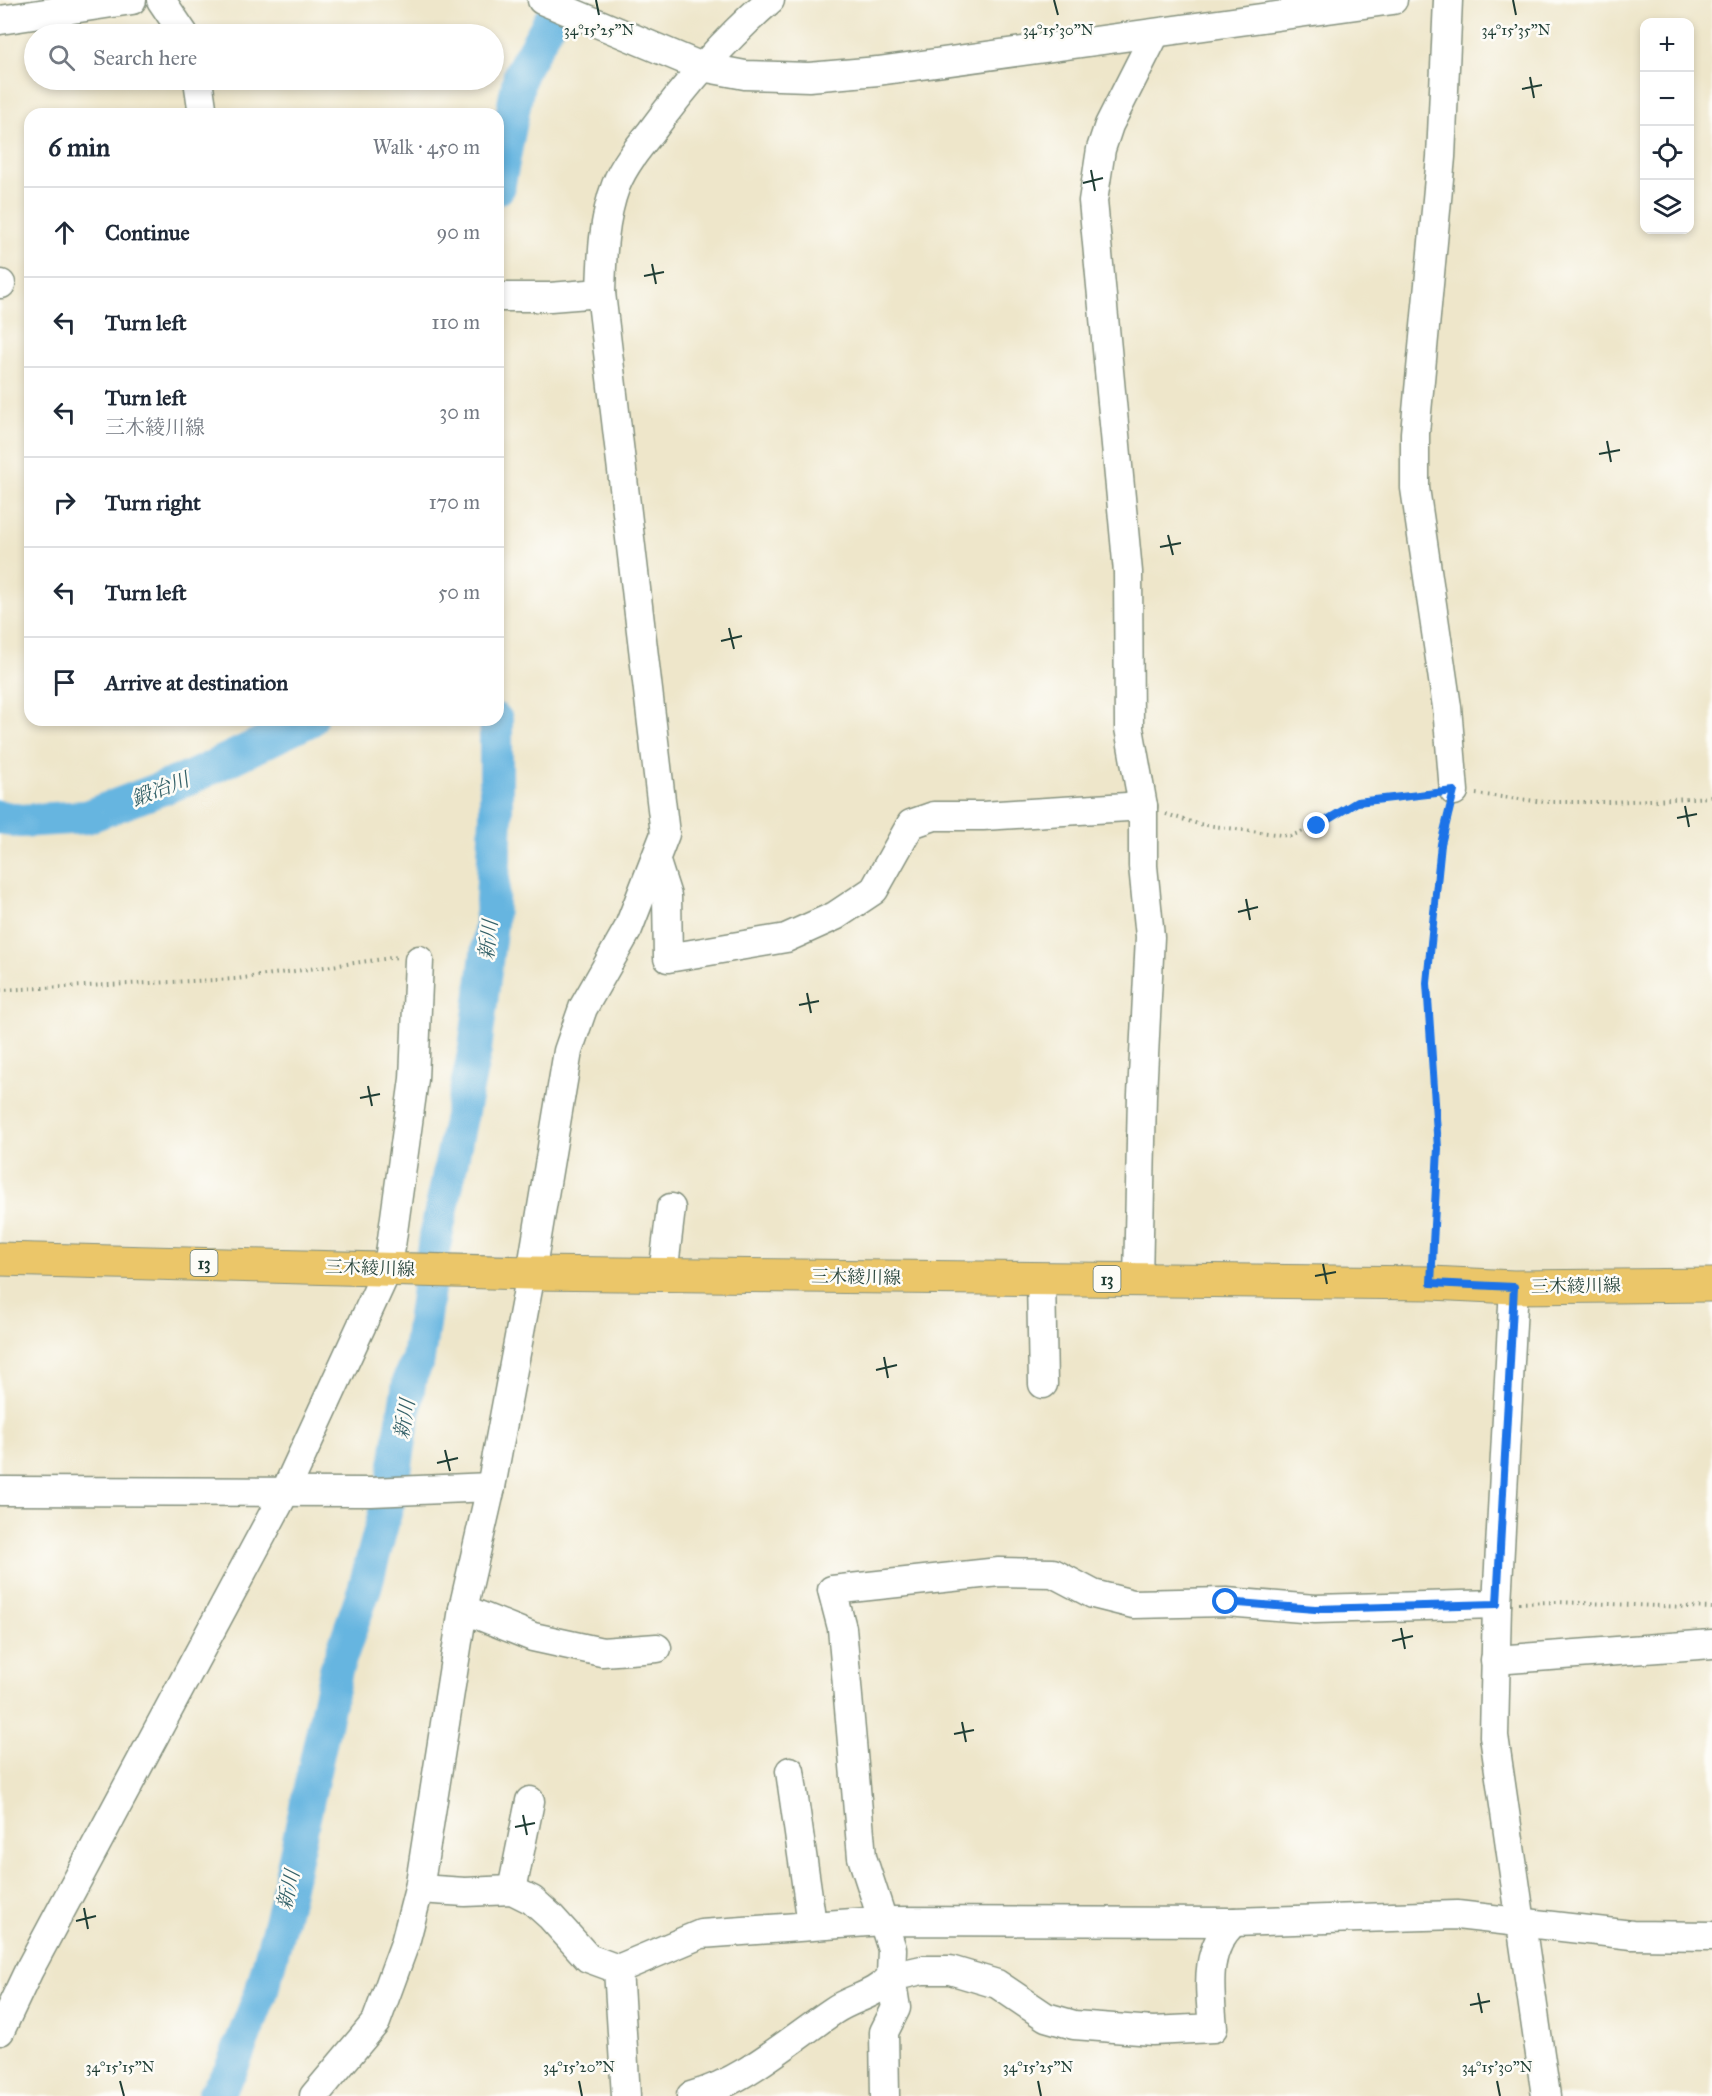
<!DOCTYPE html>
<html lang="en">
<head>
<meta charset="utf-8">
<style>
  :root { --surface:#fff; --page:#f2f2f3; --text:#1f2937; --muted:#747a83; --line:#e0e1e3 }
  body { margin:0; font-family:"IM FELL Great Primer","Noto Serif JP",serif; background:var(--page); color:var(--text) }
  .controls { position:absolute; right:18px; top:18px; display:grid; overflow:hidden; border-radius:12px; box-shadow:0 3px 9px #0003 }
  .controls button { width:54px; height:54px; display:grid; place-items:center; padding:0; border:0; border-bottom:2px solid var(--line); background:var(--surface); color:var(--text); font:30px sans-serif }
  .stop { position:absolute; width:18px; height:18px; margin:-14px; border:4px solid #1a73e8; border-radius:50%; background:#fff }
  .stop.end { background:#1a73e8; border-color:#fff; box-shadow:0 2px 6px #0008 }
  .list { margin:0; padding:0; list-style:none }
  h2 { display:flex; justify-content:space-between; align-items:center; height:78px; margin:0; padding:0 24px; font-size:26px }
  h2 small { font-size:20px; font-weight:400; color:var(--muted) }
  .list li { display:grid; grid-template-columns:39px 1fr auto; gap:18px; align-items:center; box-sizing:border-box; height:90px; padding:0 24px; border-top:2px solid var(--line) }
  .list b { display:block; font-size:22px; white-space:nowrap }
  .list p { margin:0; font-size:20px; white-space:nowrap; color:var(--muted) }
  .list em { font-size:20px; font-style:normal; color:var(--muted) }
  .icon { flex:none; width:33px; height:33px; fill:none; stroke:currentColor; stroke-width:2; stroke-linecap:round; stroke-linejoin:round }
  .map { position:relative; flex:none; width:1712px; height:2096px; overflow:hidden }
  .search { position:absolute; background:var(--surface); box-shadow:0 3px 9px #0003; left:24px; top:24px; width:480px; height:66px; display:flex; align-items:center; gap:15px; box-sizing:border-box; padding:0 21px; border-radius:33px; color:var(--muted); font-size:22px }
  .panel { position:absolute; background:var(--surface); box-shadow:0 3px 9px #0003; left:24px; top:108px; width:480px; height:618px; border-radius:18px }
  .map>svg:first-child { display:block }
</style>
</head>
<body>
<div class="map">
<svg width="1712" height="2096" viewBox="0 0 1712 2096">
  <rect width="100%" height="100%" fill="#fdfcf7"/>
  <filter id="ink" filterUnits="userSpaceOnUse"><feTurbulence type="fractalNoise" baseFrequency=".0167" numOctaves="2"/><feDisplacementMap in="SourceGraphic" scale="12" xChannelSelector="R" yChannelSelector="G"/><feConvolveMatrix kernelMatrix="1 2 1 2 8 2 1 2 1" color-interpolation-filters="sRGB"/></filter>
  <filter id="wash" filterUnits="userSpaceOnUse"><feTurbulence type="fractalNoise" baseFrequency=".008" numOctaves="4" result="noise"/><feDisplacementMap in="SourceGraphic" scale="24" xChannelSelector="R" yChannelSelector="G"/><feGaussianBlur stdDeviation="1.35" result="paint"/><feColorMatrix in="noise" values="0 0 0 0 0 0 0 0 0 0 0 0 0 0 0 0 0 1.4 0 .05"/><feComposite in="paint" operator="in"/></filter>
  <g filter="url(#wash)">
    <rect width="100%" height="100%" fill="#eee6ca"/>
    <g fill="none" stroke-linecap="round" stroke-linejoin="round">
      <!-- river -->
      <g stroke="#66b5e0" stroke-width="34">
        <polyline points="498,188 520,74 562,0"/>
        <polyline points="0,817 20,821 86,817 192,777 310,720"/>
        <polyline points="214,2096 230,2072 261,1993 285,1904 336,1670 365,1587 393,1483 410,1377 418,1359 434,1246 475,1049 491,923 496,816 496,720"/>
      </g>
    </g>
  </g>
  <g filter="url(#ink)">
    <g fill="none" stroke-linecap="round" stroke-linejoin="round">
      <!-- minor casing -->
      <g stroke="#86927f" stroke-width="31">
        <g id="minor">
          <polyline points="161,0 184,34"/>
          <polyline points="542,0 702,67 745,75 809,77 878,71 1393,0"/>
          <polyline points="1448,0 1441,157 1415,433 1415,488 1447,707 1454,791"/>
          <polyline points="0,20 132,0"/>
          <polyline points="198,80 203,114"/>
          <polyline points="0,284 1,284"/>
          <polyline points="498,297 550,297 601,293"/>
          <polyline points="656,862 667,896 668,958 786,938 835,916 874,890 911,824 934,816 983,816 1143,806"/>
          <polyline points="663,1275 671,1208"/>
          <polyline points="1041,1279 1043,1384"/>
          <polyline points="1138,1280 1142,1095 1150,937 1143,866 1143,806 1129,728 1128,572 1093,201 1101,149 1109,125 1155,34"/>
          <polyline points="1514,1287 1497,1604 1494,1736 1546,2096"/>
          <polyline points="0,1491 371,1492 491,1487"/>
          <polyline points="463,1609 533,1637 602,1652 657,1648"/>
          <polyline points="1495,1660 1712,1644"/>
          <polyline points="790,1771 812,1924"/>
          <polyline points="419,1889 465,1892 512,1890 532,1900 551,1917 588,1958 618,1969 701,1934 881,1921 1234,1922 1457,1915 1632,1935 1712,1936"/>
          <polyline points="512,1890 530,1801"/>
          <polyline points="618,1969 626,2096"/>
          <polyline points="0,2031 28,1972 285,1492 388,1268 414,1079 419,960"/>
          <path d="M314,2096L376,2022L405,1943L419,1889L463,1609L491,1487L531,1273L568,1051L583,1008L628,929L665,834L601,293C602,257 603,219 616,185C624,165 638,148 651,132C686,84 725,39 770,0"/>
          <path d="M691,2096C745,2081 787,2042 833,2011C853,1997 873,1997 891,1977L892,1949L862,1857L842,1628L832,1590L999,1572L1053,1573L1093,1594L1133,1604L1226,1602L1315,1609L1497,1604"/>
          <path d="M885,2096L884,2032L896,2008L891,1977L922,1970H950L997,1984L1046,2017L1074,2025L1153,2031L1213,2028C1210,1989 1203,1950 1234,1922"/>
        </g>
      </g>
      <!-- major casing -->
      <g stroke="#86927f" stroke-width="35">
        <polyline id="major" points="0,1259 531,1273 1431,1283 1514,1287 1712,1285"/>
      </g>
      <!-- path -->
      <g stroke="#86927f" stroke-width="4" stroke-dasharray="1.5 4.5" stroke-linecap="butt">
        <polyline points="1476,794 1545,802 1610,802 1712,797"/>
        <polyline points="1166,814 1198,824 1290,836 1317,826 1357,802 1432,793"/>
        <polyline points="0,990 236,979 398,957"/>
        <polyline points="1433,1259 1438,1147 1427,983 1435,886 1448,812"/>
        <polyline points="1519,1603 1557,1602 1712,1608"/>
      </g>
      <!-- minor -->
      <use href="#minor" stroke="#fff" stroke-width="28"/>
      <!-- major -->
      <use href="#major" stroke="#ebc669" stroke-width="33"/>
    </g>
  </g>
  <g fill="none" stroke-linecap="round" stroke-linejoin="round" filter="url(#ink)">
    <!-- route -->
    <polyline stroke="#1a73e8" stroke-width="8" points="1226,1602 1315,1609 1497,1604 1514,1287 1431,1283 1438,1148 1427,983 1441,844 1454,791 1357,802 1317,826"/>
  </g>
  <!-- ticks -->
  <path fill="none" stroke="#1f3d34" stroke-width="2" d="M596,0L599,15M1054,0L1058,15M1513,0L1516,15M1530,77L1534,98M1522,89L1542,85M1091,170L1095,191M1083,183L1103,178M652,264L656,284M644,276L664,272M1607,441L1611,462M1599,454L1620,450M1168,535L1173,555M1160,547L1181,543M729,628L734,649M721,641L742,636M1685,806L1689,827M1677,818L1697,814M1246,899L1250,920M1238,912L1258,907M807,993L811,1013M799,1005L819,1001M368,1086L372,1106M360,1098L380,1094M1323,1264L1327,1284M1315,1276L1336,1272M884,1357L888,1378M876,1370L897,1365M445,1450L450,1471M437,1463L458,1458M1401,1628L1405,1649M1392,1641L1413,1636M962,1722L966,1742M954,1734L974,1730M523,1815L527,1835M515,1827L535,1823M84,1908L88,1929M76,1921L96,1916M1478,1993L1482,2013M1470,2005L1490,2001M120,2081L124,2096M579,2081L582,2096M1038,2081L1041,2096M1497,2081L1500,2096"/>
  <g text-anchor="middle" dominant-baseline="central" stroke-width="5" stroke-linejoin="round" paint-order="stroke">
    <!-- shield labels -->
    <g fill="#fdfcf7" stroke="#62766e" stroke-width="1.5">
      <rect x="190.5" y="1250" width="27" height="26" rx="4.5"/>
      <rect x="1093.5" y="1266" width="27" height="26" rx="4.5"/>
    </g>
    <g font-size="16" font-weight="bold" fill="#1f3d34">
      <text x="204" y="1263">13</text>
      <text x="1107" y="1279">13</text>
    </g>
    <!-- street labels -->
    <g font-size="18" fill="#1f3d34" stroke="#fdfcf7">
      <text transform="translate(370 1268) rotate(2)">三木綾川線</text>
      <text transform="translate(856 1277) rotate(1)">三木綾川線</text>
      <text transform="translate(1576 1286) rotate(-1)">三木綾川線</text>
    </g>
    <!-- water labels -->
    <g font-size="20" font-style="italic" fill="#346168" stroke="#fdfcf7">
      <text transform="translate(160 789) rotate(-21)">鍛冶川</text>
      <text transform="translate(488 940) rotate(-84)">新川</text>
      <text transform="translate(404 1419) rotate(-80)">新川</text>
      <text transform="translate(288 1890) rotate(-77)">新川</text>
    </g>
  </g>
  <g font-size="15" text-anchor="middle" fill="#1f3d34" stroke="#fdfcf7" stroke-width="5" stroke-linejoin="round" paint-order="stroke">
    <text x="599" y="35">34°15'25"N</text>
    <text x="1058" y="35">34°15'30"N</text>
    <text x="1516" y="35">34°15'35"N</text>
    <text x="120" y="2072">34°15'15"N</text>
    <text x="579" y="2072">34°15'20"N</text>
    <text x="1038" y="2072">34°15'25"N</text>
    <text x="1497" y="2072">34°15'30"N</text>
  </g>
</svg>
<div class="controls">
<button>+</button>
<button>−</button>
<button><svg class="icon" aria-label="locate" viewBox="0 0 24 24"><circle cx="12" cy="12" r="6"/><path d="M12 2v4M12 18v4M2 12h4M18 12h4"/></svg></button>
<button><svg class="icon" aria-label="layers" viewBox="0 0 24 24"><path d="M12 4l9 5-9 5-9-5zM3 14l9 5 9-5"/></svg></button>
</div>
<div class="stop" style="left:1226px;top:1602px"></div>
<div class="stop end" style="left:1317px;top:826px"></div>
<div class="search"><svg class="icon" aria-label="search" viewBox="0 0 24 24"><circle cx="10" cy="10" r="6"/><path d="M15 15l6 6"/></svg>Search here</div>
<section class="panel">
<h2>6 min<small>Walk · 450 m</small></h2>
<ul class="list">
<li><svg class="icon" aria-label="ahead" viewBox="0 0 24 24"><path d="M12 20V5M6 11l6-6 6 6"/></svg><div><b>Continue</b></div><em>90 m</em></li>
<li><svg class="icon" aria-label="left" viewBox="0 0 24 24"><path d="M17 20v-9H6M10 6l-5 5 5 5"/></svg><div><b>Turn left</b></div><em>110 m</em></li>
<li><svg class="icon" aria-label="left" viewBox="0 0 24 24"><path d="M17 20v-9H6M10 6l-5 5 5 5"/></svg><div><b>Turn left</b><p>三木綾川線</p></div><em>30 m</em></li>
<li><svg class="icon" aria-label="right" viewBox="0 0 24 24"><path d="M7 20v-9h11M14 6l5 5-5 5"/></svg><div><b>Turn right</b></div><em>170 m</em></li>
<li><svg class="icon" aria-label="left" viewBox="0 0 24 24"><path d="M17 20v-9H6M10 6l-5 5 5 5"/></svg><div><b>Turn left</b></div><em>50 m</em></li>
<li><svg class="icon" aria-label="arrive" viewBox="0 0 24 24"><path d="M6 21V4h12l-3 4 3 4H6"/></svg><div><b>Arrive at destination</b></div></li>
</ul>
</section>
</div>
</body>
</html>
